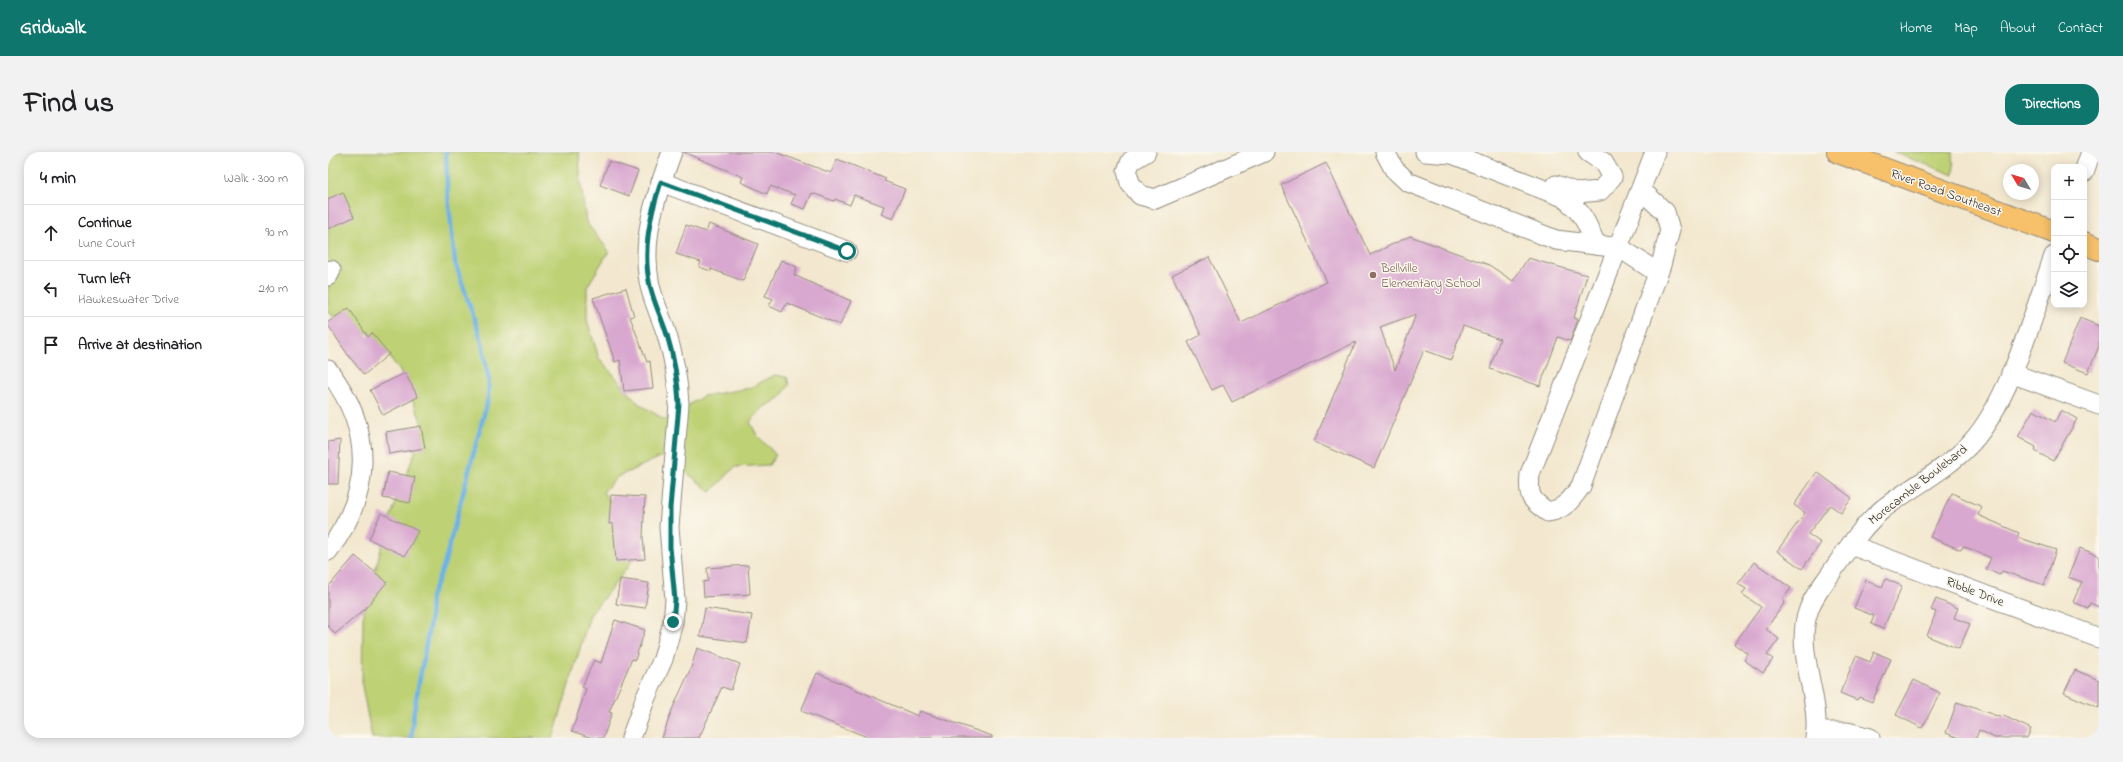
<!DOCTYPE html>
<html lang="en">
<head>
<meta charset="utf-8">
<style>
  :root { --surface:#fff; --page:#f2f2f2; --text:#202124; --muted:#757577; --line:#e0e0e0; --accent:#0f766e }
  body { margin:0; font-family:"Indie Flower",sans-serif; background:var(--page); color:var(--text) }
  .controls { position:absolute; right:12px; top:12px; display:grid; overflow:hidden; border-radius:8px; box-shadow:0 2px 10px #0003 }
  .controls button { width:36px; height:36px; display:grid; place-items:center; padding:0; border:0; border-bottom:1px solid var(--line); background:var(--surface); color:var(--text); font:20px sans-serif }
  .compass { position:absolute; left:1675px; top:12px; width:36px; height:36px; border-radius:50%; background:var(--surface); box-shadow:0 2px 10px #0003; rotate:308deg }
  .stop { position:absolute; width:12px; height:12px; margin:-9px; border:3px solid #0f766e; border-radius:50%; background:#fff }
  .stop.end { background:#0f766e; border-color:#fff; box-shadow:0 1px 4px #0008 }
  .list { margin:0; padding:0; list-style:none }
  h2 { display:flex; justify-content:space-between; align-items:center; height:52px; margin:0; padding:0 16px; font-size:17px }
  h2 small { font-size:13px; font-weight:400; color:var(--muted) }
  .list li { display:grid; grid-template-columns:26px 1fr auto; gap:12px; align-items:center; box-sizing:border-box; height:56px; padding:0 16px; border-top:1px solid var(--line) }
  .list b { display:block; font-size:15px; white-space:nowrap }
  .list p { margin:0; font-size:13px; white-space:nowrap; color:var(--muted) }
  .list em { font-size:13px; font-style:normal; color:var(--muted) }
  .icon { flex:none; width:22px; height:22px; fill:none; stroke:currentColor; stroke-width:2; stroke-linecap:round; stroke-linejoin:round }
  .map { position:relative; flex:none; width:1771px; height:586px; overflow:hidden; border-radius:16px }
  header { display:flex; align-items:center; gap:24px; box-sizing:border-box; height:56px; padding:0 20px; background:var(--accent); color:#fff }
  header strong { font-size:19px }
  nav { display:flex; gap:22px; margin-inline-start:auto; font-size:14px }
  .intro { display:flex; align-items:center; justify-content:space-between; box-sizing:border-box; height:96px; padding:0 24px }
  h1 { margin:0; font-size:28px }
  .button { padding:10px 18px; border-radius:16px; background:var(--accent); color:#fff; font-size:14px; font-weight:700 }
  main { display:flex; gap:24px; padding:0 24px }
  aside { flex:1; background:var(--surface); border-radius:16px; box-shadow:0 2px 10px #0003 }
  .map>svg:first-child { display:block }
</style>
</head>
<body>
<header>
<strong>Gridwalk</strong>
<nav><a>Home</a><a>Map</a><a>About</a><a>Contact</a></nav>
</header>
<div class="intro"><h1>Find us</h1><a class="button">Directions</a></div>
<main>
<aside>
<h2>4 min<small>Walk · 300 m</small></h2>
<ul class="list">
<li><svg class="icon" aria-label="ahead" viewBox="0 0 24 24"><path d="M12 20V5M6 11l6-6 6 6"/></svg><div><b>Continue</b><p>Lune Court</p></div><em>90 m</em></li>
<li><svg class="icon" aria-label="left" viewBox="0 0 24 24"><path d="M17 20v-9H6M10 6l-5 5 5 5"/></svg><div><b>Turn left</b><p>Hawkeswater Drive</p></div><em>210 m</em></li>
<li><svg class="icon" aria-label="arrive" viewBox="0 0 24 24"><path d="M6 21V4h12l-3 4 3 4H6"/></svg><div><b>Arrive at destination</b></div></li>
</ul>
</aside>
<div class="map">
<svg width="1771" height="586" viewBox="0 0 1771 586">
  <rect width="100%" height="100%" fill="#fbf7ec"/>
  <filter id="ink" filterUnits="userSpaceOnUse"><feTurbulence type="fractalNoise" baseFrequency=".025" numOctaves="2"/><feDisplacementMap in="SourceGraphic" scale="8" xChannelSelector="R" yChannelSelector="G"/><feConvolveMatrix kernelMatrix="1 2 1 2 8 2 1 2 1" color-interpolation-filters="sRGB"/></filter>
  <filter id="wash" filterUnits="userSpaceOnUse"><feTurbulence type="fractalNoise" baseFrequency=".012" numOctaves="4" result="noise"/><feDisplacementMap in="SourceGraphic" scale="16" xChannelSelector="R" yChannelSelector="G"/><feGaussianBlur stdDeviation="0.9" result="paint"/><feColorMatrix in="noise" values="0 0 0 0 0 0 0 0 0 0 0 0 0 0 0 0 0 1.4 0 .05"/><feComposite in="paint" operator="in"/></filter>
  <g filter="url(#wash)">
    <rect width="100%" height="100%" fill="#f3e8cf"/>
    <!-- green -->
    <g fill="#bed174" stroke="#747e50">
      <polygon points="0,0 251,0 252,24 258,70 281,99 259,135 259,168 271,206 310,251 337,268 375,244 422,236 447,223 459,225 461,233 452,246 436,255 422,270 429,283 448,303 441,313 407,315 383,340 337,303 289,325 275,340 301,375 303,411 262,463 225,586 44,586 34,534 35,465 58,377 96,276 72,219 46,184 0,161"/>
      <polygon points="1565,0 1625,0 1626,23"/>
    </g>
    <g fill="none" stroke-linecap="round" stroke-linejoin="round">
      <!-- stream -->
      <polyline stroke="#6eb3e5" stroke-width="4.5" points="83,586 86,558 102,471 103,445 116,413 160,247 161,229 154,190 127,110 119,34 118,0"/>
    </g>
    <g id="blocks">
      <!-- building -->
      <g fill="#d9a8d0" fill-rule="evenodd">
        <polygon points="355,0 447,0 503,21 509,7 558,27 556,29 577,37 565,67 553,62 556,54 526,43 522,53 507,47 506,49 484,41 477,57 463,52 467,43 442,34 439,42 413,30 415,25"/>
        <polygon points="281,9 310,19 301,44 272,33"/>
        <path d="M998,11L1042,103L1082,84L1161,113L1185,129L1200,106L1259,123L1246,166L1250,167L1242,189L1230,185L1212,234L1162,217L1172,187L1135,174L1123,208L1096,198L1046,316L986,290L1028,190L904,250L895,233L884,238L860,190L873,183L844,123L881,105L913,171L999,130L953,33ZM1088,162L1067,218L1052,175Z"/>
        <polygon points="15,40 26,65 0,77 0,47"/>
        <polygon points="381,72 430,92 415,129 383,117 383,119 371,115 373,110 348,102 358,73 378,80"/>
        <polygon points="453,108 469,115 466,123 523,149 512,173 459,151 454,160 441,154 445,147 437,144"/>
        <polygon points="298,136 306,164 302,165 319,210 322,209 325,236 296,239 292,208 287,210 265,146"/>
        <polygon points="21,156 40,185 44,181 61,202 36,223 20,203 0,173 0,170"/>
        <polygon points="1752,166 1771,174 1771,194 1760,221 1734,211"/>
        <polygon points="77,221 90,245 55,263 42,238"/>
        <polygon points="1705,258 1727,270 1733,258 1749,267 1725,309 1707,299 1708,295 1690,285"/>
        <polygon points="93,274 97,296 61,302 58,280"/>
        <polygon points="12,288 10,332 0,332 0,290"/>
        <polygon points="60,320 87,325 82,351 55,346"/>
        <polygon points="1489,320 1524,346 1513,361 1502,353 1480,382 1493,391 1474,417 1449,399 1477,361 1466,353"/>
        <polygon points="1624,341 1654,355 1650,363 1691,381 1689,385 1728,398 1716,433 1674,419 1672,423 1658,417 1663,406 1635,394 1633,398 1602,385"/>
        <polygon points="283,343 317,345 315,385 317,407 288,409 285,372 281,372"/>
        <polygon points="53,361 90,379 77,404 41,387"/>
        <polygon points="1752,396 1771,404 1771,455 1762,451 1760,456 1745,450 1754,430 1740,425"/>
        <polygon points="27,404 59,430 36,458 7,482 0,474 0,435"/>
        <polygon points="1426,410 1463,436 1454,448 1457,450 1438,477 1451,487 1439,503 1445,507 1435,521 1416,508 1420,502 1406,492 1433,455 1414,442 1418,437 1410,432"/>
        <polygon points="420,413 422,442 376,445 375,430 380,429 379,416"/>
        <polygon points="292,427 321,431 317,456 288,452"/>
        <polygon points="1558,427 1574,434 1555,477 1543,472 1546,464 1526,456 1538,428 1554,435"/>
        <polygon points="1608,447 1630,456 1626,466 1642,472 1631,497 1599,484 1608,460 1603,458"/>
        <polygon points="377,456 424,463 419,491 372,484"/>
        <polygon points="287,468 317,478 307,508 304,507 281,560 284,561 275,586 264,586 244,579 258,537 254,535 266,508 273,511"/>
        <polygon points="369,496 412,512 403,538 394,535 371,586 334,586 344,558 363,516"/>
        <polygon points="1546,500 1563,507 1544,550 1531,545 1529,548 1512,541 1528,504 1542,510"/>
        <polygon points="1747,518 1771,528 1771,556 1736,541"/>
        <polygon points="489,521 590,564 592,559 664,584 664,586 542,586 473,559"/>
        <polygon points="1586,528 1612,541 1594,576 1568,563"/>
        <polygon points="1629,550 1672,565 1674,563 1703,577 1699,586 1667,586 1651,578 1648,586 1631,586 1618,581"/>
      </g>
    </g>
  </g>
  <g filter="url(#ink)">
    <use href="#blocks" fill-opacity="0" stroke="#8f8a7d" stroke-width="1"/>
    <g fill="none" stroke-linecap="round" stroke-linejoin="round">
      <!-- minor casing -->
      <g stroke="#8f8a7d" stroke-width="21">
        <g id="minor">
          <polyline points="818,0 803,9 799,19 802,31 812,43 827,47 936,0"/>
          <polyline points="1057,0 1066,17 1080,30 1228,88 1292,96 1330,121"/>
          <path d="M1097,0L1124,2L1235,45C1254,59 1259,71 1268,93"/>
          <polyline points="1756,20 1763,0"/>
          <polyline points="333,30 519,99"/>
          <polyline points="1228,33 1249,41 1272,39 1284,25 1275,10 1260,0"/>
          <path d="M1313,38L1337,60L1342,78L1333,113L1253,334C1243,348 1237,357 1220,360C1202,348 1200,344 1202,322L1327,0"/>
          <polyline points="0,124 3,118"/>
          <path d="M0,218C46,278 45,340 0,399"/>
          <polyline points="1683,221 1771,253"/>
          <polyline points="1523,393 1771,486"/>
          <polyline points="1488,580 1519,580 1542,586"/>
          <path d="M303,586L318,545L335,507L345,470L347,448L341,375L351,252C350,228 346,206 339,183C334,167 326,151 322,134C312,88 328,43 344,0"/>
          <path d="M1487,586C1494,546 1465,498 1481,457C1485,444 1495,433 1503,421C1519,398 1534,374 1556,356C1585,334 1618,318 1643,291C1682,249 1706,159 1726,104"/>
        </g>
      </g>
      <!-- major casing -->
      <g stroke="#8f8a7d" stroke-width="24">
        <g id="major">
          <polyline points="1510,0 1726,80"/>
          <polyline points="1756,91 1771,97"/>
        </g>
      </g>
      <!-- minor -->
      <use href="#minor" stroke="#fff" stroke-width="19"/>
      <!-- major -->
      <use href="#major" stroke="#f7c06b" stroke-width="22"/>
    </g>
  </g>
  <g fill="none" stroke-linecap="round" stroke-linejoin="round" filter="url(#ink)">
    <!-- route -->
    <path stroke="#0f766e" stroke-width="5" d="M345,470L347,448L342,395V356L351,252C350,228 346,206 339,183C334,167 326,151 322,134C314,99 322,63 333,30L519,99"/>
  </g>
  <!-- markers -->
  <circle fill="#8d6e63" stroke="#fbf7ec" stroke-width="1.5" cx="1045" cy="123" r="4"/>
  <g text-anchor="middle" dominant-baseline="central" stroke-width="3" stroke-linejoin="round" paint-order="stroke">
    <!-- street labels -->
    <g font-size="13" fill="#2b2b2b" stroke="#fbf7ec">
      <text transform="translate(1618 41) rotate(20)">River Road Southeast</text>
      <text transform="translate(1590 333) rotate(-38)">Morecamble Boulebard</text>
      <text transform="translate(1647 440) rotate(21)">Ribble Drive</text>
    </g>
    <!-- education labels -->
    <g font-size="13" fill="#785e54" stroke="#fbf7ec" text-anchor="start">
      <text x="1053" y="116">Bellville<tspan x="1053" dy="15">Elementary School</tspan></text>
    </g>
  </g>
</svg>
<div class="controls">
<button>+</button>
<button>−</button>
<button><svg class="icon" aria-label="locate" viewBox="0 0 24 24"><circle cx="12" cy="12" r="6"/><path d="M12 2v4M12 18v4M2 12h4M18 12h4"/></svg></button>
<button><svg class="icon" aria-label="layers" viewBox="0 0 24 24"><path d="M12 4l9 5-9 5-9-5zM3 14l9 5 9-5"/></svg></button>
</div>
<svg class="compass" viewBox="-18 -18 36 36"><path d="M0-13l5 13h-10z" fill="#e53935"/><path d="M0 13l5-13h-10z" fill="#757577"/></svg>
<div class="stop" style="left:519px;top:99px"></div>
<div class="stop end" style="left:345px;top:470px"></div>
</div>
</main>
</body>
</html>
